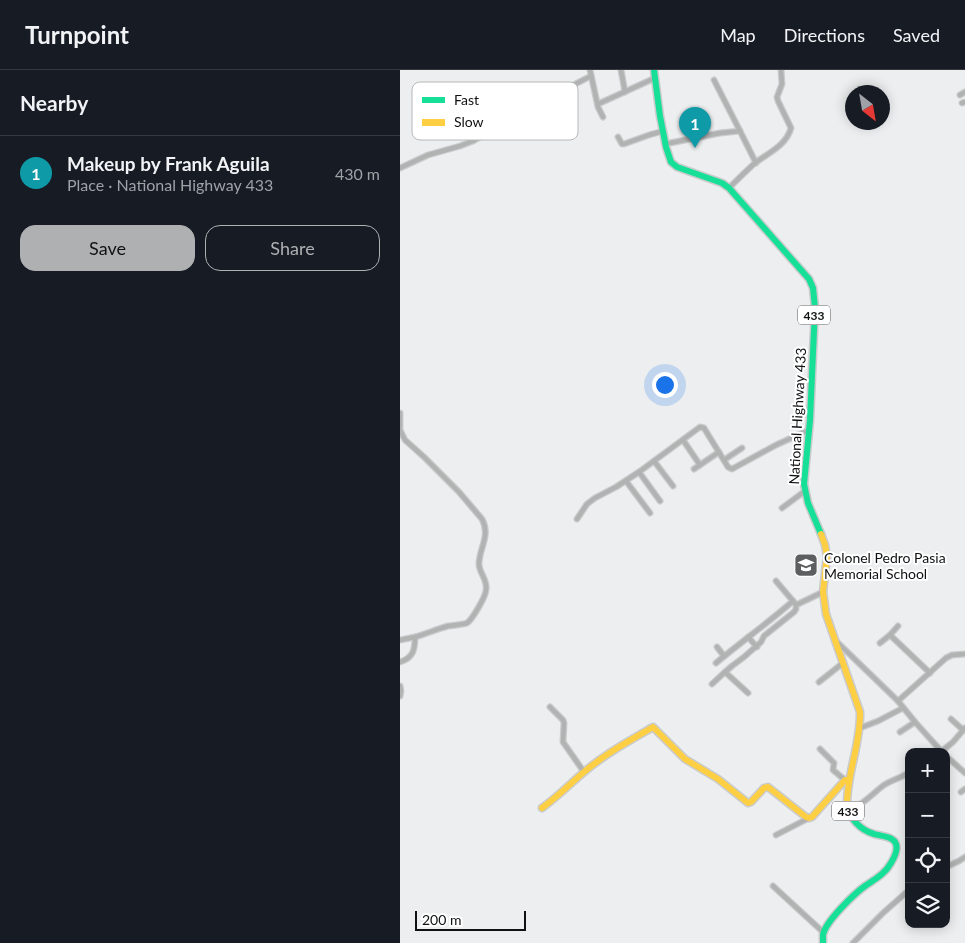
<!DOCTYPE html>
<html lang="en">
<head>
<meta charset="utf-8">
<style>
  :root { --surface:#171b24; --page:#242831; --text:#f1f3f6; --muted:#9ea1a6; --line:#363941; --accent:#aeb0b2 }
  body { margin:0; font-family:Lato,sans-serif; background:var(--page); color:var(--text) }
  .controls { position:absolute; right:15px; bottom:15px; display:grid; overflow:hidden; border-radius:10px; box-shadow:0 2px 12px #0003 }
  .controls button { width:45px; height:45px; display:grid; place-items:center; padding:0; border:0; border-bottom:1px solid var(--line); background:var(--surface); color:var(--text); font:25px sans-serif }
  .compass { position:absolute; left:445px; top:15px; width:45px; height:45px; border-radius:50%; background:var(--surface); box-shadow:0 2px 12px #0003; rotate:149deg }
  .scale { position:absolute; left:15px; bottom:12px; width:111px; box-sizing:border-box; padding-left:5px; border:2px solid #101112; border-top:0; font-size:14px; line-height:18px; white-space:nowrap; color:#101112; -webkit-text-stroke:4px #fff; paint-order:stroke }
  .you { position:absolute; left:264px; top:314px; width:18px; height:18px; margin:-12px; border:4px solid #fff; border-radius:50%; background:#1a73e8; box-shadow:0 0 0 8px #1a73e833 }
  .badge { display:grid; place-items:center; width:32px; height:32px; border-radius:50%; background:var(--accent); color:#fff; font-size:16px; font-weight:700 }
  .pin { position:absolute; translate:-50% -41px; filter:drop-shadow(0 1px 2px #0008) }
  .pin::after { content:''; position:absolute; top:26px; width:18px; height:15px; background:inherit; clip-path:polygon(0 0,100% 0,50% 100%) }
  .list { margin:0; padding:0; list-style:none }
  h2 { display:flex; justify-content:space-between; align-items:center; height:65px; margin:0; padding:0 20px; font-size:21px }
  h2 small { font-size:16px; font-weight:400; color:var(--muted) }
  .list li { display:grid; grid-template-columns:32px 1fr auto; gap:15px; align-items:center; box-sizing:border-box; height:75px; padding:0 20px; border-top:1px solid var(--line) }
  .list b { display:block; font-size:19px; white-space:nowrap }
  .list p { margin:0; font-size:16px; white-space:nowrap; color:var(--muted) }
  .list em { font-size:16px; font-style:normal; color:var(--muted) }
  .actions { display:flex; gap:10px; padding:15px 20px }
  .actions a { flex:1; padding:11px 0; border:1px solid var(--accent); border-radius:15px; text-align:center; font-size:18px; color:var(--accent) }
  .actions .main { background:var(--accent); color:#111 }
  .icon { flex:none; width:28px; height:28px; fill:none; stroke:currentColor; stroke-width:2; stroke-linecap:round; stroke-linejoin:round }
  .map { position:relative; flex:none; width:565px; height:873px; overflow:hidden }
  header { display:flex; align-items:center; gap:30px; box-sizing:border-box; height:70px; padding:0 25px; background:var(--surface); border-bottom:1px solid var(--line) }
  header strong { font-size:24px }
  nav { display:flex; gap:28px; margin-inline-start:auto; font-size:18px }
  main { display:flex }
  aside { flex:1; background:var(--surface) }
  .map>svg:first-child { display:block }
</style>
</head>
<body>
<header>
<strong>Turnpoint</strong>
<nav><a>Map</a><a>Directions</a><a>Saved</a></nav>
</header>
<main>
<aside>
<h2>Nearby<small></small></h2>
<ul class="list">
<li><span class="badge" style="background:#0f9aa8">1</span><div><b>Makeup by Frank Aguila</b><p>Place · National Highway 433</p></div><em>430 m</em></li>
</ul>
<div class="actions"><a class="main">Save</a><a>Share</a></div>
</aside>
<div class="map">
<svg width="565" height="873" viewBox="0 0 565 873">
  <rect width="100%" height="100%" fill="#eceef0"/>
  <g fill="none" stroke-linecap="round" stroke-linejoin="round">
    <!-- street casing -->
    <g stroke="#cacbcc" stroke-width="7">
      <g id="street">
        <polyline points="190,0 198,37 203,47"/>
        <polyline points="221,0 225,22"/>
        <polyline points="560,25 565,22"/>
        <polyline points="562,33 565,32"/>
        <polyline points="198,34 255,8"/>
        <polyline points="63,50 78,68"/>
        <polyline points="340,61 356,93"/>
        <polyline points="218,67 222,74 224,74 249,65 263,61"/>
        <polyline points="265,74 320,63 340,61 314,10"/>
        <polyline points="0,98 28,85 60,76 73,71 109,48 191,6"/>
        <path d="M329,118C337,110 346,101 355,93C368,83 386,76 391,58L378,31L377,27L382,14L381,0"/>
        <path d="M0,343V360L5,370L24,387L59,422L82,449C91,466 79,478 79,494C79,503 88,510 86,520C86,526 72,550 67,553C62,555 54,555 48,556C37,559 26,564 15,567C10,568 5,569 0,570"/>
        <polyline points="283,370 300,395"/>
        <polyline points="324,390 342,378"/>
        <polyline points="254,391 273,416"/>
        <polyline points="294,399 319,382"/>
        <polyline points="239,402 260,431"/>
        <polyline points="226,411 250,443"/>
        <polyline points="382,438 405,421"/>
        <polyline points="177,449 187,434 195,428 216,417 239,402 300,357 304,358 328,397 332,399 376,375 409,360"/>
        <polyline points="376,511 393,531"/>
        <polyline points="498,556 490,565 530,603"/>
        <polyline points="348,567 357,577"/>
        <polyline points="438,573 498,631 515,652 542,682"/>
        <polyline points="480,573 490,565"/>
        <polyline points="317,577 324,586"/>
        <path d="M0,592C13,588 15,580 15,567"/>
        <path d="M316,593C341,572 368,553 393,531L396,535"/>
        <polyline points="419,612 443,593"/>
        <polyline points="312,614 325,602"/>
        <polyline points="0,616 1,621 0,626"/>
        <polyline points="348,623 325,602 332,596 344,587 361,572 364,566 394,542 396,539 396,535 423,522"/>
        <polyline points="498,631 546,588 552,585 565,584"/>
        <polyline points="150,637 163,650 164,653 163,672 184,702"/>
        <polyline points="551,649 563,660"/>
        <polyline points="460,658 478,651 503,638"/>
        <polyline points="500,662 515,652"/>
        <polyline points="420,679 434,693 433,700 445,710"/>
        <polyline points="542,681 553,672 565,658"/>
        <polyline points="546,686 565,703"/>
        <polyline points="561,722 565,719"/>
        <path d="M448,740C462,736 472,724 484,715C493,709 500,709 509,702"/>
        <polyline points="376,765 409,748"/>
        <polyline points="546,797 559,791 565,787"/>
        <polyline points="373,816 423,862"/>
        <polyline points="453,873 483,843 509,820"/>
      </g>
    </g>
    <!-- fast casing -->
    <g stroke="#cacbcc" stroke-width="9">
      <g id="fast">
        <polyline points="254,0 260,46 266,77 271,92 277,97 322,113 329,118 409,209 413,218 415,238 410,350 404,414 408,433 421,464"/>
        <path d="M423,873C423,872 423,867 423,865C425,852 454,824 465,816C475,809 485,804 491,793C494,788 499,778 495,772C491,766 480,766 474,764C460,760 449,748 447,734"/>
      </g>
    </g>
    <!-- slow casing -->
    <g stroke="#cacbcc" stroke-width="9">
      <g id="slow">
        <path d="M421,464L425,475L427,486L423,522L426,544L460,642C461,673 447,703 447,734"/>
        <path d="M142,738C157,727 170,714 184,702C205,684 229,671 253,657L285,689L318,709L348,733L351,732L364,718L368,717L406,747L409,748L412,747L445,710H449"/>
      </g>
    </g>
    <!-- street -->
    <use href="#street" stroke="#b1b2b2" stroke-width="4.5"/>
    <!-- fast -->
    <use href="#fast" stroke="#16e098" stroke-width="6"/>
    <!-- slow -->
    <use href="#slow" stroke="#ffcf43" stroke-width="6"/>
  </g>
  <!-- icons -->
  <defs>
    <g id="school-square" transform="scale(1.25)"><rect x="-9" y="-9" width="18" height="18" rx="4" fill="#5d5e60" stroke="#fff"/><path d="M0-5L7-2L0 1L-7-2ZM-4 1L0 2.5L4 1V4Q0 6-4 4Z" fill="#fff"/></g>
  </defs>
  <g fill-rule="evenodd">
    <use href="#school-square" x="406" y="495"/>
  </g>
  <g text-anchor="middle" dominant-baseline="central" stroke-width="4" stroke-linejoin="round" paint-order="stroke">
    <!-- shield labels -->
    <g fill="#fff" stroke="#585859" stroke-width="1">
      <rect x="398" y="235.5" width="32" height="19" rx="4"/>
      <rect x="432" y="731.5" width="32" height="19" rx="4"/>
    </g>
    <g font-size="12" font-weight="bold" fill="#101112">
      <text x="414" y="245">433</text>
      <text x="448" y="741">433</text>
    </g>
    <!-- street labels -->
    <g font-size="14" fill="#101112" stroke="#fff">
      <text transform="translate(397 346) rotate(-87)">National Highway 433</text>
    </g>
    <!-- poi labels -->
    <g font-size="14" fill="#101112" stroke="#fff" text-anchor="start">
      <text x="424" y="487">Colonel Pedro Pasia<tspan x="424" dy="16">Memorial School</tspan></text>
    </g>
  </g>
  <!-- legend -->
  <rect x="12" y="12" width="166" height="58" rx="8" fill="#fff" stroke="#b7b8b8" stroke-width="1"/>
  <rect x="22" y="27" width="23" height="6" fill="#16e098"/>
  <rect x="22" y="49" width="23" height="7" fill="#ffcf43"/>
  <g font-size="14" fill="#101112">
    <text x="54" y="35">Fast</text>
    <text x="54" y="57">Slow</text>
  </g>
</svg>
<div class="controls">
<button>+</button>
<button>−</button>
<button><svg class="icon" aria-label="locate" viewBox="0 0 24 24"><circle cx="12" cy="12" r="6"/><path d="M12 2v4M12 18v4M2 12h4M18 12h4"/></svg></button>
<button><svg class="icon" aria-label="layers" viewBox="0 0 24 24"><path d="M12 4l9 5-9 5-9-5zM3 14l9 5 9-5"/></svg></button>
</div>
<svg class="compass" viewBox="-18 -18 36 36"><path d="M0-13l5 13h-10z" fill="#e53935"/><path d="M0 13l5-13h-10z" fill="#9ea1a6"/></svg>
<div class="scale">200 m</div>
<div class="you"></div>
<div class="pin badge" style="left:295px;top:78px;background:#0f9aa8">1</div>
</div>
</main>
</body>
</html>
